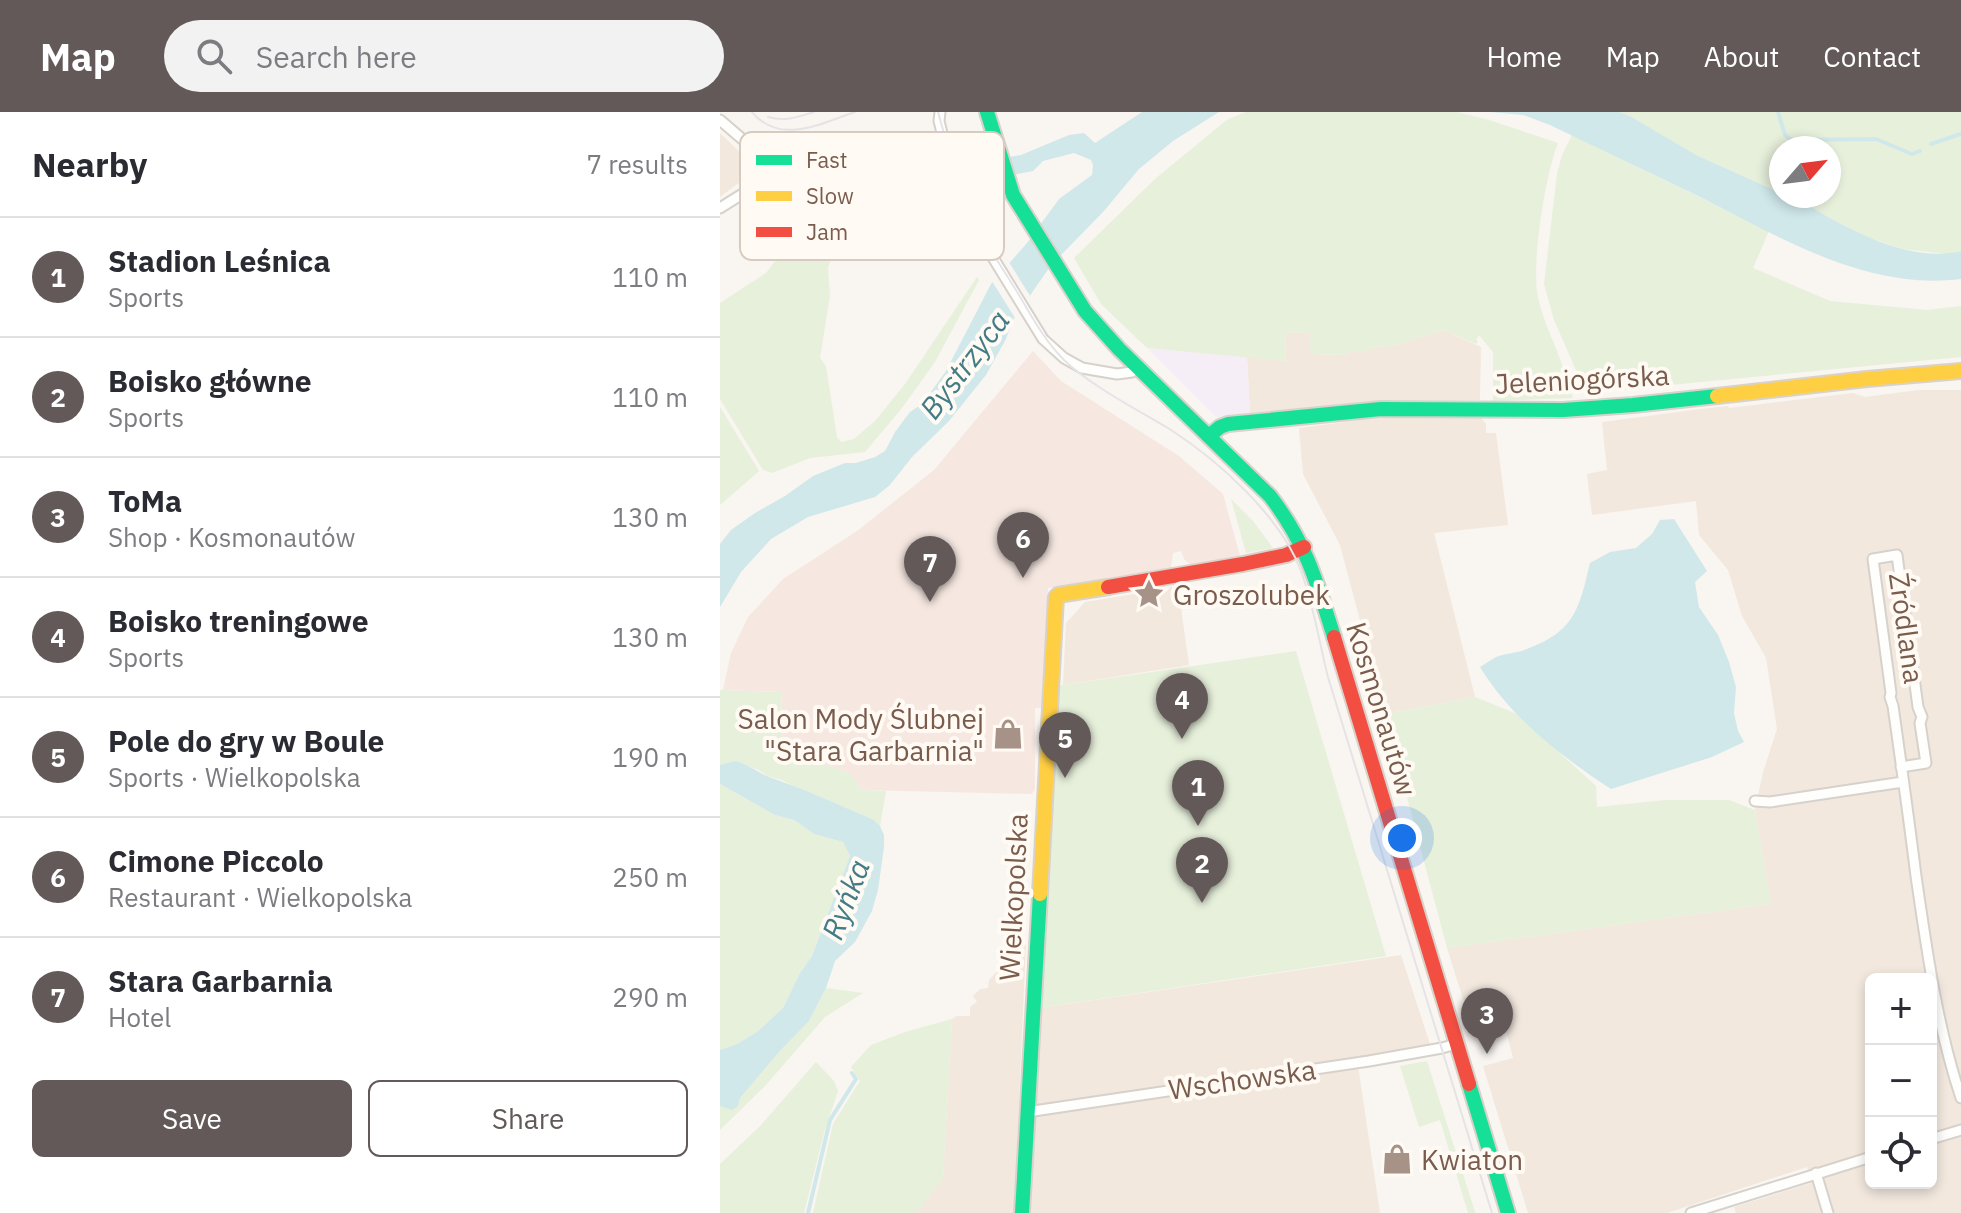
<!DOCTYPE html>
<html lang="en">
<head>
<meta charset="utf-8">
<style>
  :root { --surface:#fff; --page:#f2f2f3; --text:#2b2b33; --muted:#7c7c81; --line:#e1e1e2; --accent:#625958 }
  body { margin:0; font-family:"IBM Plex Sans",sans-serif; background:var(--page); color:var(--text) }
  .controls { position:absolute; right:24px; bottom:24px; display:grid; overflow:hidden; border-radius:12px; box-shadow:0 4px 12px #0003 }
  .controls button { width:72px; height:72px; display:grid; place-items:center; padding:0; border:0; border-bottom:2px solid var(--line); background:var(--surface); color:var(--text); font:40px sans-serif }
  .compass { position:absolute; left:1049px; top:24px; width:72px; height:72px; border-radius:50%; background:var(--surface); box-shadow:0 4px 12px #0003; rotate:62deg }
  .you { position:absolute; left:682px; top:726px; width:28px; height:28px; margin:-20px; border:6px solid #fff; border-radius:50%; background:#1a73e8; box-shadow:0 0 0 12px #1a73e833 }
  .badge { display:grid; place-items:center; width:52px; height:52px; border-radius:50%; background:var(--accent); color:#fff; font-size:26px; font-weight:700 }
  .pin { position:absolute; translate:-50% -66px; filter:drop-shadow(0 2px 4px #0008) }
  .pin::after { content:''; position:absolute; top:42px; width:28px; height:24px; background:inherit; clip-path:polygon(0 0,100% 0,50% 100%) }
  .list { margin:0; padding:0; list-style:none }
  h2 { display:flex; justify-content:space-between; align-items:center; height:104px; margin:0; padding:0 32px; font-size:34px }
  h2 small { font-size:26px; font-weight:400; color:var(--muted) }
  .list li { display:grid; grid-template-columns:52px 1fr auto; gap:24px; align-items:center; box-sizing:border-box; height:120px; padding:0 32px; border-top:2px solid var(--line) }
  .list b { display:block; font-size:30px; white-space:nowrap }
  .list p { margin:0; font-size:26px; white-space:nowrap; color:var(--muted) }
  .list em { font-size:26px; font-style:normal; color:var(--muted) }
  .actions { display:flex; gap:16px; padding:24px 32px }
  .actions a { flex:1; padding:18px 0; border:2px solid var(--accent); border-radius:12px; text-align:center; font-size:28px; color:var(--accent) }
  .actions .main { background:var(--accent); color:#fff }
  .icon { flex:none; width:44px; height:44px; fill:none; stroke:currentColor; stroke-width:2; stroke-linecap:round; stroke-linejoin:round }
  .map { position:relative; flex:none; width:1241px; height:1101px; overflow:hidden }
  header { display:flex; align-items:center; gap:48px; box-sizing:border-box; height:112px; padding:0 40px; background:var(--accent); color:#fff }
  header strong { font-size:38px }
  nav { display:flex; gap:44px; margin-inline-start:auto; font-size:28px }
  .search { width:560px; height:72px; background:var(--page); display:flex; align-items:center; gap:20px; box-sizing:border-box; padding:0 28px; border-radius:44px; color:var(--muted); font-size:30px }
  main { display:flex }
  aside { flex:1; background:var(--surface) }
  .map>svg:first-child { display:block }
</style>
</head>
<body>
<header>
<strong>Map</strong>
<div class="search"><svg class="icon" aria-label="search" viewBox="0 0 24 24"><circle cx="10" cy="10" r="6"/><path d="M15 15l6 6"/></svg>Search here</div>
<nav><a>Home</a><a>Map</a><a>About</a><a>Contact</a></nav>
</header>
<main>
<aside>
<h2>Nearby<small>7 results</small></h2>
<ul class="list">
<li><span class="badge">1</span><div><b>Stadion Leśnica</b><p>Sports</p></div><em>110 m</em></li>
<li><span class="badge">2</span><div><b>Boisko główne</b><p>Sports</p></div><em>110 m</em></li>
<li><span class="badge">3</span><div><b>ToMa</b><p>Shop · Kosmonautów</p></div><em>130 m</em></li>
<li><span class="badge">4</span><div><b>Boisko treningowe</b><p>Sports</p></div><em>130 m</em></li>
<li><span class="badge">5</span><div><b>Pole do gry w Boule</b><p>Sports · Wielkopolska</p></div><em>190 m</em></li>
<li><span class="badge">6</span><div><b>Cimone Piccolo</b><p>Restaurant · Wielkopolska</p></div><em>250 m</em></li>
<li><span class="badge">7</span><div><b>Stara Garbarnia</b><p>Hotel</p></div><em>290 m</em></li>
</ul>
<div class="actions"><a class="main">Save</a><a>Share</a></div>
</aside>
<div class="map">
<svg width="1241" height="1101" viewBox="0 0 1241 1101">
  <rect width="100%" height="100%" fill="#f9f5f0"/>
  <!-- residential -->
  <g fill="#f2e8de" fill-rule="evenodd">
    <polygon points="0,21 37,57 0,85"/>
    <polygon points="723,218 761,235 760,288 664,288 530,301 527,245 566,249 565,221 589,220 592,242 627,243 628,240 647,240 648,237 672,234"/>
    <path d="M1198,278H1241V1101H1016L1014,1095L1091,1071L1087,1055L947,1101H808L763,954L793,946L786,919L755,925L727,836L1051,792L1035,698L1043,660L1057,617L1046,546L1022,504L1008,458L979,423L976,389L872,403L867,362L887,358L882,310L973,298L1008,294L1009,296L1133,281L1145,285ZM1151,867H1211V1071H1151Z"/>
    <polygon points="699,304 761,306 766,312 766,321 776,321 788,413 714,421 755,585 665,602 620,433 583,362 579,316 641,308"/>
    <polygon points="458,474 469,553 343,573 346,511 365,490 427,480 428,483 440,480 440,477"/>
    <polygon points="306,832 294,1101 196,1101 223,1066 232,907 237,904 250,904 250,895 257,890 253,884 260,877 268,876 269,868 299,837"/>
    <polygon points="681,843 710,932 637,947 660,1101 311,1101 319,896"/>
  </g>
  <!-- commercial -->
  <polygon fill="#f6e8e1" points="313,239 341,269 459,344 503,382 520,444 471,453 464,447 461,439 453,441 451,456 328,476 324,596 315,596 315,677 312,682 143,678 129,661 104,652 63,651 61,580 3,578 11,541 28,505 63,467 137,419 214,358"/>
  <!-- education -->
  <polygon fill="#f6eef6" points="427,236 527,245 530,301 496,305"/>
  <!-- green -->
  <g fill="#e7f0db">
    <path d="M526,0H737L769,8L838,31C825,64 811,152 818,186C822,204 830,221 837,239C843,255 848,271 853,286L773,289V240L759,223L756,228L758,229L756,232L723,218L672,234L648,237L647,240H629L628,243L591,242L589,220L565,221L566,249L427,236L381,192L354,146L436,66L508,7Z"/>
    <polygon points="899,0 1241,0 1241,139 1227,142 1183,137 1138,122 1068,84 1109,84 1109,36 1061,36 1061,81 978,44 910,4"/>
    <polygon points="852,23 1049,119 1033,156 1110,189 1207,198 1241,194 1241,245 887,279 865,279 834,208 824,172 837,62 842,43"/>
    <polygon points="91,102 117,128 108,156 110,184 100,246 106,254 117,325 121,330 134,327 155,309 185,272 257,165 259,168 215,250 182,296 145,340 90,346 52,361 43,358 0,287 0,191 46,161"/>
    <polygon points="0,295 39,359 0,393"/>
    <polygon points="511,387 533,409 553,436 526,441"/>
    <polygon points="576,539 666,844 319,896 336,574"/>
    <polygon points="0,578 61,580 63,651 104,652 129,661 143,678 166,679 160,714 154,708 139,701 80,678 62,668 47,664 39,658 15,649 0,653"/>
    <polygon points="755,585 797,602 876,674 877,695 946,688 1009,688 1035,698 1051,792 727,836 665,602"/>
    <polygon points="0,672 55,703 74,708 94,722 123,730 130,744 92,844 80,861 63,896 37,920 17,932 0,938"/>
    <polygon points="106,876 143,881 105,905 45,974 0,1018 0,994 18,994 20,986 59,940 89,909"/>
    <polygon points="232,907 223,1067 196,1101 93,1101 113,1012 140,969 131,955 151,933 185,920"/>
    <polygon points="707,949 738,1047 733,1051 720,1008 699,1015 680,954"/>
    <polygon points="96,950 114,969 118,979 104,1021 84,1101 0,1101 0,1052 40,1014"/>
    <polygon points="740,1052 755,1100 754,1101 748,1101 735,1058"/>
  </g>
  <!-- water -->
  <g fill="#d0e8ea">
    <polygon points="422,0 499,0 453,29 419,57 383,100 343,141 327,159 293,208 286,227 266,263 229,309 192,345 170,373 155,385 88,405 51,427 21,460 0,495 0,432 11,418 35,401 65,384 93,364 125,351 136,351 155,345 165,339 175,320 190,300 203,291 226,259 271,172 307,131 339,87 372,63 373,53 371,48 354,41 323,49 313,59 276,66 274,59 270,56 249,57 247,62 215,62 172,71 161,69 122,93 110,95 101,83 140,50 149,46 165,43 180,34 240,37 268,46 288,45 301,43 349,23 364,21 375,31"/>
    <path d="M770,0H899L910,4L978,44L1061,81V84C1077,84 1092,96 1106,104C1144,125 1196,150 1241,139V167C1146,179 1060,125 978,84C929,60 879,37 830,13L803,3Z"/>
    <path d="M954,407L987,459L975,470L979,495L998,523L1009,550L1016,575L1014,601L1018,619L1024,630L992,645L891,677C842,645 791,606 760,555C765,552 771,548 776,545C786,541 797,541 807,537C855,519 859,497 870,451L890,440L916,436L932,422L940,408Z"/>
    <path d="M15,649C28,652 37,660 49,665C84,677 120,693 154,708L160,714L164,723V735L158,778L152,799L135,830L115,849L106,876L89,909L59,940L20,986L18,994L12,998L0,994V938L17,932L37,920L63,896L80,861L92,844L130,744L123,730L94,722L74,708L55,703L0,672V653Z"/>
  </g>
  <!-- pier -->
  <polygon fill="#f9f5f0" points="287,147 312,187 297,209 270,166"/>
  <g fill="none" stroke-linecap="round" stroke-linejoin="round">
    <!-- stream -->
    <g stroke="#d0e8ea" stroke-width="4">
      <polyline points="1058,0 1065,23 1071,28 1156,27 1192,42 1200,39"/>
      <polyline points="135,32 144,52"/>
      <polyline points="1211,32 1241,22"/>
      <polyline points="88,1101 110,1008 136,967 132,961"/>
    </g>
    <!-- street casing -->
    <g stroke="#d7d1cb" stroke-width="13">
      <g id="street">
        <polyline points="220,0 219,9 224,29 238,77 248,101 264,131 323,227 344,246 362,256 397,262 412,260 418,255"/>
        <polyline points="0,8 58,58"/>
        <polyline points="0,96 32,76 53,53"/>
        <path d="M1181,655L1206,651L1200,611L1202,605L1198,595L1191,543L1187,536L1189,532L1177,443L1153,447L1171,581L1170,585L1173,594C1181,651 1189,707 1196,764C1207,839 1217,914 1241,986"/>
        <polyline points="1035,689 1050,690 1183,670"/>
        <polyline points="307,1000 649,949 722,936 736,932"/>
        <polyline points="1211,1027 1241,1018"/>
        <polyline points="1096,1061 1108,1101"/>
        <polyline points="971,1101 1151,1045"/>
      </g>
    </g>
    <!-- fast casing -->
    <g stroke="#d9d2cb" stroke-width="18">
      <g id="fast">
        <path d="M267,0L293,83L365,199L399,237L550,384C586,431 597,470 614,525"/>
        <polyline points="489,324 500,315 508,312 661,297 843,298 913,293 997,284"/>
        <polyline points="749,972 788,1101"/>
        <polyline points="302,1101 320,782"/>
      </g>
    </g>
    <!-- slow casing -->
    <g stroke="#d9d2cb" stroke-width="18">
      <g id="slow">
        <polyline points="997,284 1147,267 1241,259"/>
        <polyline points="320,782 336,485 338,483 388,475"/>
      </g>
    </g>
    <!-- jam casing -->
    <g stroke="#d9d2cb" stroke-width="18">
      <g id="jam">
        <polyline points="388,475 523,452 566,443 584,435"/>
        <polyline points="614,525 749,972"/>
      </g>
    </g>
    <!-- street -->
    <use href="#street" stroke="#fefefd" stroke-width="9"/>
    <!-- fast -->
    <use href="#fast" stroke="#16e098" stroke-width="14"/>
    <!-- slow -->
    <use href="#slow" stroke="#ffcf43" stroke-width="14"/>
    <!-- jam -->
    <use href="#jam" stroke="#f24e42" stroke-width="14"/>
    <!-- tram -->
    <g stroke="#e6e3e7" stroke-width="2">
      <path d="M32,0C60,34 102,11 135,0"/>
      <path d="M218,0C228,35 237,72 252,104C265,131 283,157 299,183C312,205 325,229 344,248C371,274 418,298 451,318C499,349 561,405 581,459C594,494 599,530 608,565L772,1101"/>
      <path d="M48,5C65,10 78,5 94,0"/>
    </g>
  </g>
  <!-- icons -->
  <defs>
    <g id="sight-bare" transform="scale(2.4)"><path d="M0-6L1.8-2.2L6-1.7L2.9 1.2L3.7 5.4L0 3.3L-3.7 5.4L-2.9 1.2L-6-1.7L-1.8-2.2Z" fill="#a69286" stroke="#fffaf3" stroke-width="2.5" paint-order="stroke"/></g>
    <g id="shop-bare" transform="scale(2.4)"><path d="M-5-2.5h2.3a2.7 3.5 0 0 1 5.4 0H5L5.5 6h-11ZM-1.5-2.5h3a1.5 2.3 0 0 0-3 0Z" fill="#a69286" stroke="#fffaf3" stroke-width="2.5" paint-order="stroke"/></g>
  </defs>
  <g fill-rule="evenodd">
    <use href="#sight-bare" x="429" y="482"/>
    <use href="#shop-bare" x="288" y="622"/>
    <use href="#shop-bare" x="677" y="1047"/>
  </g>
  <g text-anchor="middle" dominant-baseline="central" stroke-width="8" stroke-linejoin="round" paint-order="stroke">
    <!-- street labels -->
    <g font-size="28" fill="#7a5c4d" stroke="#fffaf3">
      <text transform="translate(862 267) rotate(-3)">Jeleniogórska</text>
      <text transform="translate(1187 516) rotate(82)">Źródlana</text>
      <text transform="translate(662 597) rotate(73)">Kosmonautów</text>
      <text transform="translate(293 785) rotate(-87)">Wielkopolska</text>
      <text transform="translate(522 967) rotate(-8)">Wschowska</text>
    </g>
    <!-- poi labels -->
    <g font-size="28" fill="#7a5c4d" stroke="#fffaf3" text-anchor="start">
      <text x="453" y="482">Groszolubek</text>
      <text x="264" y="606" text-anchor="end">Salon Mody Ślubnej<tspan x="264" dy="32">"Stara Garbarnia"</tspan></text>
      <text x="701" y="1047">Kwiaton</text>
    </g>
    <!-- water labels -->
    <g font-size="30" font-style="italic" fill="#437c86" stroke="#fffaf3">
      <text transform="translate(244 252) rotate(-53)">Bystrzyca</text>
      <text transform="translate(125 787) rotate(-69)">Ryńka</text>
    </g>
  </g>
  <!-- legend -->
  <rect x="20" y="20" width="264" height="128" rx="12" fill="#fffaf3" stroke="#d7cbc1" stroke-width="2"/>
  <rect x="36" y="43" width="36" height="10" fill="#16e098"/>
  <rect x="36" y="79" width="36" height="10" fill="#ffcf43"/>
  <rect x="36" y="115" width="36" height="10" fill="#f24e42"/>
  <g font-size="22" fill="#7a5c4d">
    <text x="86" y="56">Fast</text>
    <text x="86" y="92">Slow</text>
    <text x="86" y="128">Jam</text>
  </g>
</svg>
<div class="controls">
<button>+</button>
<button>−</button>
<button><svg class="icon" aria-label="locate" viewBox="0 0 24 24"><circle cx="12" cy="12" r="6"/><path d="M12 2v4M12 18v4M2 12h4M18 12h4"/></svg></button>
</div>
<svg class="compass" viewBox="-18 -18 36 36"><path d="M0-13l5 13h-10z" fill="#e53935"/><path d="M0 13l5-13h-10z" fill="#7c7c81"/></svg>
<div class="you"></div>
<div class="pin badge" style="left:478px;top:714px">1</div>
<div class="pin badge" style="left:482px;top:791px">2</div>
<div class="pin badge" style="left:767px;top:942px">3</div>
<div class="pin badge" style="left:462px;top:627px">4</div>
<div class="pin badge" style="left:345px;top:666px">5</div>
<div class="pin badge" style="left:303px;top:466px">6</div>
<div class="pin badge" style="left:210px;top:490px">7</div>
</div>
</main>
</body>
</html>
